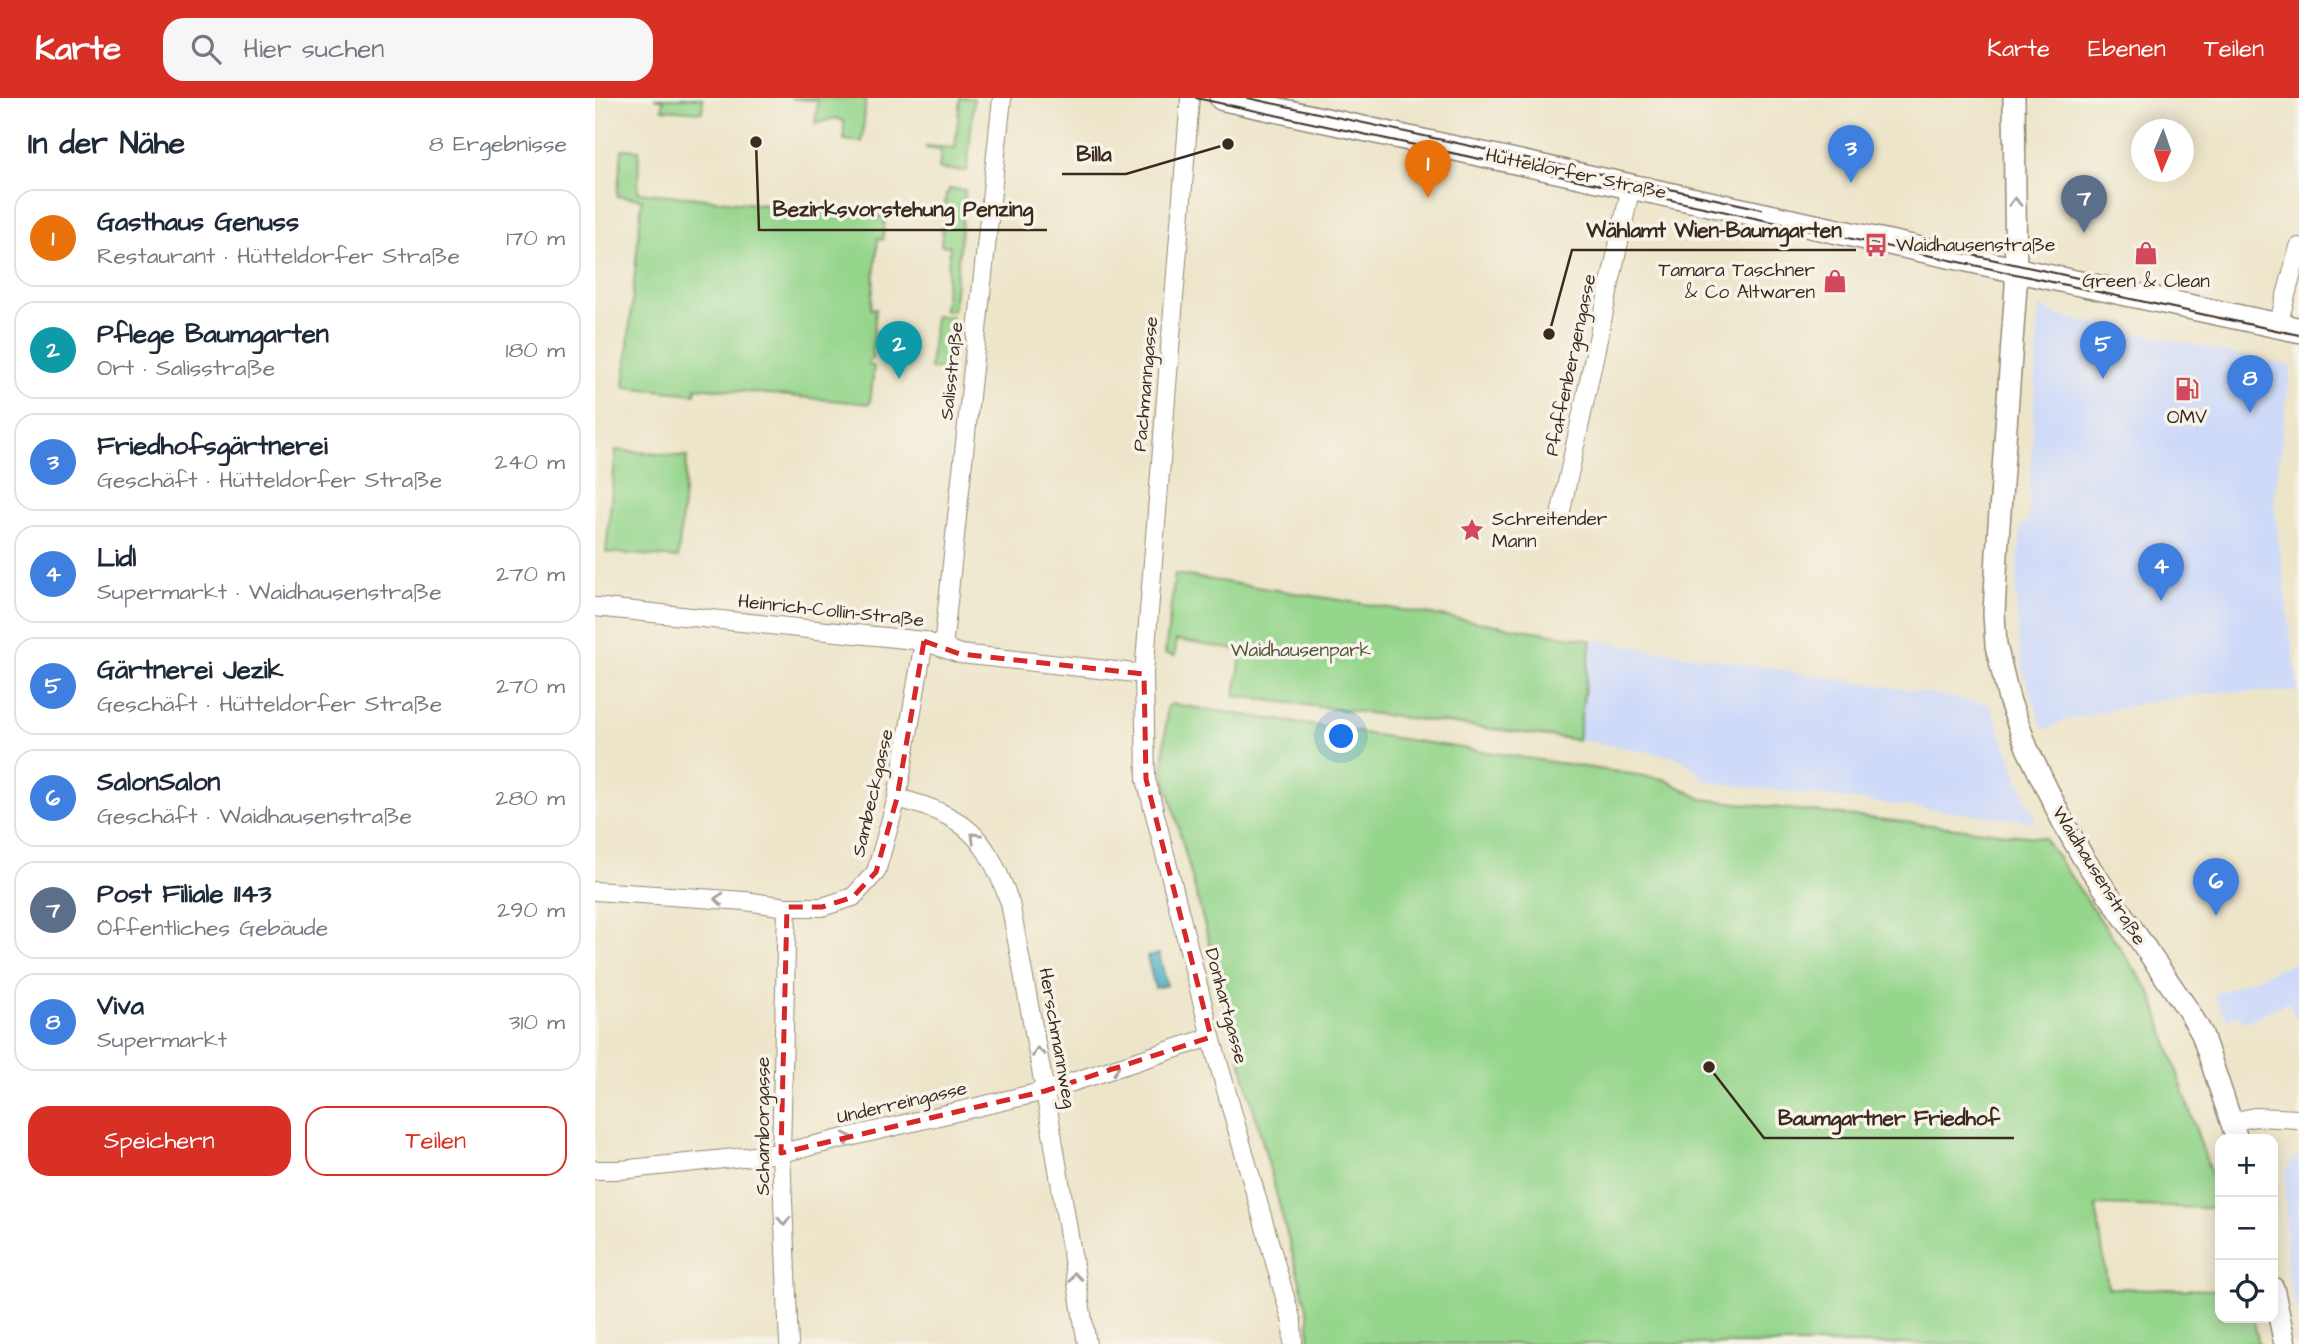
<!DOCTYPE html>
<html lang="de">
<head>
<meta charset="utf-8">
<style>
  :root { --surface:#fff; --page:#f6f6f7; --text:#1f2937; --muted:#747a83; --line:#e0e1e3; --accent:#d93025 }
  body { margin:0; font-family:"Architects Daughter",sans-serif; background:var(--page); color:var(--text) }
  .controls { position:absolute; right:21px; bottom:21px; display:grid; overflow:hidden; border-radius:14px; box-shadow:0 4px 18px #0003 }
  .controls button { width:63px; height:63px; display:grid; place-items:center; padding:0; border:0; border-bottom:2px solid var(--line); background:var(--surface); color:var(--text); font:35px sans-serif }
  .compass { position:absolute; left:1536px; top:21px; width:63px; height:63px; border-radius:50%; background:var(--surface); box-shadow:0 4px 18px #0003; rotate:182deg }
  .you { position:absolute; left:747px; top:639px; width:24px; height:24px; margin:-18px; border:5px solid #fff; border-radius:50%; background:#1a73e8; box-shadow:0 0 0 10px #1a73e833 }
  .badge { display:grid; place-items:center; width:46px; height:46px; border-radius:50%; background:var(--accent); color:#fff; font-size:23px; font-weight:700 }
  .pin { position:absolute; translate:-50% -58px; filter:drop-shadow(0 2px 4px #0008) }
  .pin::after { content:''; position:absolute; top:37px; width:24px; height:21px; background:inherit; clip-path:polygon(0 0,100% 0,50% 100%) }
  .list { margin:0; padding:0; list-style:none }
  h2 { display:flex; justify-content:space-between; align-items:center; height:91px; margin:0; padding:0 28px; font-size:30px }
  h2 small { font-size:23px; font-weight:400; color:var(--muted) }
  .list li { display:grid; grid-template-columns:46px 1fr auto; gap:21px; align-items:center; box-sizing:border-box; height:98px; margin:0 14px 14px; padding:0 14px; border:2px solid var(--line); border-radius:21px }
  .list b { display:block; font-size:26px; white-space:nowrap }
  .list p { margin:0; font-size:23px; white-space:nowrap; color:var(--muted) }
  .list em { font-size:23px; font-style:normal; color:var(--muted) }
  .actions { display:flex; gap:14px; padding:21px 28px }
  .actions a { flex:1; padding:16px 0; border:2px solid var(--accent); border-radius:21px; text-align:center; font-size:24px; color:var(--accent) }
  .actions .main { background:var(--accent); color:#fff }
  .icon { flex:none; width:38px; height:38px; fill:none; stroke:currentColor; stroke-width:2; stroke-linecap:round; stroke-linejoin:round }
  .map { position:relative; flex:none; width:1704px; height:1246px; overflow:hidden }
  header { display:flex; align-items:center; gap:42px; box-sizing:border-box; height:98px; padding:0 35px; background:var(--accent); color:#fff }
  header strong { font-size:33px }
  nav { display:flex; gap:38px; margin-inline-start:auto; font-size:24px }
  .search { width:490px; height:63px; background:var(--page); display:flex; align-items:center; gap:18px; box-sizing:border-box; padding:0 24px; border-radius:21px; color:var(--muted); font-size:26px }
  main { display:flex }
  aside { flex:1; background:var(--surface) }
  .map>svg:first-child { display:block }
</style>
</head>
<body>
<header>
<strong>Karte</strong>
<div class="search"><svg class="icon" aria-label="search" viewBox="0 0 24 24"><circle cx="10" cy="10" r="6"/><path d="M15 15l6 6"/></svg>Hier suchen</div>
<nav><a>Karte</a><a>Ebenen</a><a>Teilen</a></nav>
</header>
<main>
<aside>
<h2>In der Nähe<small>8 Ergebnisse</small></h2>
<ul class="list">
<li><span class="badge" style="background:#e8710a">1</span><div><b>Gasthaus Genuss</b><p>Restaurant · Hütteldorfer Straße</p></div><em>170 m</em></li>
<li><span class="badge" style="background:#0f9aa8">2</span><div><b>Pflege Baumgarten</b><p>Ort · Salisstraße</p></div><em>180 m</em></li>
<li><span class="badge" style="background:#3f7fe0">3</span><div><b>Friedhofsgärtnerei</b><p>Geschäft · Hütteldorfer Straße</p></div><em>240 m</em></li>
<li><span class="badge" style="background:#3f7fe0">4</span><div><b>Lidl</b><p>Supermarkt · Waidhausenstraße</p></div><em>270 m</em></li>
<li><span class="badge" style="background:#3f7fe0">5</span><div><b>Gärtnerei Jezik</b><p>Geschäft · Hütteldorfer Straße</p></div><em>270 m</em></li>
<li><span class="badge" style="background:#3f7fe0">6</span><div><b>SalonSalon</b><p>Geschäft · Waidhausenstraße</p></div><em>280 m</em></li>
<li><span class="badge" style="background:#5c6f8a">7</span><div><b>Post Filiale 1143</b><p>Öffentliches Gebäude</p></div><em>290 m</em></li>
<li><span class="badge" style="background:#3f7fe0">8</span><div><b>Viva</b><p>Supermarkt</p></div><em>310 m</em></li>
</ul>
<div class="actions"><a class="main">Speichern</a><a>Teilen</a></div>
</aside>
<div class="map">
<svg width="1704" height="1246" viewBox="0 0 1704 1246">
  <rect width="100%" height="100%" fill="#f7f3e8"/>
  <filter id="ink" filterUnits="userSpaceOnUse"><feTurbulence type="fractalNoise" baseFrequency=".0143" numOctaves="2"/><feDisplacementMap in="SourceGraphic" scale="14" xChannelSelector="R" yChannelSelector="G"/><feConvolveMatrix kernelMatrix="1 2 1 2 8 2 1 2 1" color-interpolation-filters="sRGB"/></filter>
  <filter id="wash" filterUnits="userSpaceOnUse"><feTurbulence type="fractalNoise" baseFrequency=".00686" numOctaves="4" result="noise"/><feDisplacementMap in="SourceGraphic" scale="28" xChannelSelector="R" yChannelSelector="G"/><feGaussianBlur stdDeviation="1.57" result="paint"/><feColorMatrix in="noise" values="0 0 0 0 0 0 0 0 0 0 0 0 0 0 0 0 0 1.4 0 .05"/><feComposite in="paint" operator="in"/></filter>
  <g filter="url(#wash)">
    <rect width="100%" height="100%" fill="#ede5c9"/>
    <!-- built -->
    <g fill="#cfdaf9">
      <polygon points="1444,208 1462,217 1696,268 1679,404 1703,594 1627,594 1553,604 1467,623 1453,631 1448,631 1429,576 1423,544 1421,493 1426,427 1433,426"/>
      <polygon points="996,542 1334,595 1395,607 1441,724 1111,684 1098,669 1082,659 983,642"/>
      <polygon points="1704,863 1704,921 1701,922 1693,904 1648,925 1643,916 1632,921 1618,897"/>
      <polygon points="1704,1058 1704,1222 1692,1175 1690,1075 1698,1060"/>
    </g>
    <!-- green -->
    <g fill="#95d68c" stroke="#688055" stroke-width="2">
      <polygon points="59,0 108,0 107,14 67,11 69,2"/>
      <polygon points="195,0 271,0 267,44 249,42 249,23 240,20 220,26 223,3"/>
      <polygon points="365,0 379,0 372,73 344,71 346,52 331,50 331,48 360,50"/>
      <polygon points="27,51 44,52 43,94 290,119 288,142 283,140 276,211 281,210 277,261 274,262 273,267 279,268 275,306 101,289 100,296 29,289 47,101 22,98"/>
      <polygon points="354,91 370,92 358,213 349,212 355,148 346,147 351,96 353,95"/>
      <polygon points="340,218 357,219 353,272 335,271"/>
      <polygon points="21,352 92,359 83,460 11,454"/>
      <polygon points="580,476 996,542 983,642 640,598 647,553 581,542 580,558 570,556"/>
      <polygon points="577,606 1069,681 1107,701 1449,740 1556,895 1625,1104 1625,1108 1611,1110 1501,1107 1513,1190 1625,1192 1625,1220 1658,1220 1664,1246 714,1246 714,1218 568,672 572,609"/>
    </g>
    <!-- water -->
    <polygon fill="#46afc5" stroke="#406c72" stroke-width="2" points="564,856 572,887 560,890 552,859"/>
  </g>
  <g filter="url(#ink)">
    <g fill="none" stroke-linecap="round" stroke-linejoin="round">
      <!-- minor casing -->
      <g stroke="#948874" stroke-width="20">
        <g id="minor">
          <polyline points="595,0 549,576 551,681 616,939 697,1224 698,1246"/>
          <polyline points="1683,227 1704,149"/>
          <polyline points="966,413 1036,88"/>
          <polyline points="0,509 329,543 365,556 549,576"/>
          <polyline points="348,550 407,0"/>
          <path d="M302,700C372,718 391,738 415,805L450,993L492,1246"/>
          <polyline points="0,793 150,803 192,809 227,809 258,799 281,774 302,700 329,543"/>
          <polyline points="192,809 186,1055 194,1246"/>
          <polyline points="1637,1024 1660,1019 1704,1021"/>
          <polyline points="0,1072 25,1072 186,1055 450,993 616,939"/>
        </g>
      </g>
      <!-- tertiary casing -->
      <g stroke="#948874" stroke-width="24">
        <g id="tertiary">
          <polyline points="1419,0 1421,188 1402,456 1399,516 1401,547 1414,601 1432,650 1467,722 1489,761 1593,912 1607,936 1642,1041"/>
          <polyline points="1678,1190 1690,1246"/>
        </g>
      </g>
      <!-- secondary casing -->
      <g stroke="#948874" stroke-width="27">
        <polyline id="secondary" points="627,0 1421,172 1704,232"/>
      </g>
      <!-- minor -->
      <use href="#minor" stroke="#fff" stroke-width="18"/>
      <!-- tertiary -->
      <use href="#tertiary" stroke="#fff" stroke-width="21"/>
      <!-- secondary -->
      <use href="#secondary" stroke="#fff" stroke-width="24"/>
      <!-- tram -->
      <g stroke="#3b2a1e" stroke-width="2">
        <polyline points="601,0 1704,237"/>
        <polyline points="653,0 1167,111"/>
        <polyline points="1341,149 1492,182"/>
      </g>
    </g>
    <!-- one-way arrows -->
    <defs><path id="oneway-chevron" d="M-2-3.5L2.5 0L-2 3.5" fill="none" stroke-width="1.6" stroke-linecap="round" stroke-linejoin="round" transform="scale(1.75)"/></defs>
    <g stroke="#a79f9a">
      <use href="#oneway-chevron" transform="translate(1420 104) rotate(-90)"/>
      <use href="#oneway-chevron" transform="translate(380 739) rotate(-136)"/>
      <use href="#oneway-chevron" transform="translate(124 801) rotate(-176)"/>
      <use href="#oneway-chevron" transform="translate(443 954) rotate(-100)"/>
      <use href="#oneway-chevron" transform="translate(520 970) rotate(-18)"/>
      <use href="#oneway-chevron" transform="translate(253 1040) rotate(-13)"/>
      <use href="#oneway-chevron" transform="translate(189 1123) rotate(88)"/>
      <use href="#oneway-chevron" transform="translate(480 1179) rotate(-99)"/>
    </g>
  </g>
  <!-- marked area -->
  <path fill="none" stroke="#d62828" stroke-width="5" stroke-dasharray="14 9" stroke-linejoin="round" d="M329,543L365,556L549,576L551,681L616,939L450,993L186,1055L192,809H227L258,799L281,774L302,700Z"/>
  <!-- icons -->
  <defs>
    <g id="bus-bare" transform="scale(1.89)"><path d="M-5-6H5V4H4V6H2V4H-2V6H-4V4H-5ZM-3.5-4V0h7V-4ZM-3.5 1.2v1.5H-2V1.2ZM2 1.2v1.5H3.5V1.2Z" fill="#d1495b" stroke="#f7f3e8" stroke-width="2.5" paint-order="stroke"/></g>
    <g id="shop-bare" transform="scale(1.89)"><path d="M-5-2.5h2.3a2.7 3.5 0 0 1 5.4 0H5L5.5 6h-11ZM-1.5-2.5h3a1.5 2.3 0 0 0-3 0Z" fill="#d1495b" stroke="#f7f3e8" stroke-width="2.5" paint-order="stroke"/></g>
    <g id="fuel-bare" transform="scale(1.89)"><path d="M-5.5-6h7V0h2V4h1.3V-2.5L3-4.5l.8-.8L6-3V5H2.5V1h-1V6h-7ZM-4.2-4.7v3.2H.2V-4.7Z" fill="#d1495b" stroke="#f7f3e8" stroke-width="2.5" paint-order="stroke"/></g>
    <g id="sight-bare" transform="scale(1.89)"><path d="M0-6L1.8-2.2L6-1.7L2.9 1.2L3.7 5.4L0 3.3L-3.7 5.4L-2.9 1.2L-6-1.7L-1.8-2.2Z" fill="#d1495b" stroke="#f7f3e8" stroke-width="2.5" paint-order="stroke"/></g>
  </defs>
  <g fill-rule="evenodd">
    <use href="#bus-bare" x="1281" y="147"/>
    <use href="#shop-bare" x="1551" y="155"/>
    <use href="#shop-bare" x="1240" y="183"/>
    <use href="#fuel-bare" x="1592" y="291"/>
    <use href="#sight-bare" x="877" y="432"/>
  </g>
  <g text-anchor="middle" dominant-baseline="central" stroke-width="7" stroke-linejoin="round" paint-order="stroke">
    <!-- street labels -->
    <g font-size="19" fill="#3b2a1e" stroke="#f7f3e8">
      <text transform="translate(981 76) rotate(12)">Hütteldorfer Straße</text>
      <text transform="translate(976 267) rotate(-78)">Pfaffenbergengasse</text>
      <text transform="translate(357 273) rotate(-84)">Salisstraße</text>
      <text transform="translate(551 286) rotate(-85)">Pachmanngasse</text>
      <text transform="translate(236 513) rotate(6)">Heinrich-Collin-Straße</text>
      <text transform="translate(278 695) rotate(-77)">Sambeckgasse</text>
      <text transform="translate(1504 778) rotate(58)">Waidhausenstraße</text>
      <text transform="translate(631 908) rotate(75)">Donhartgasse</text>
      <text transform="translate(462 940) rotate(80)">Herschmannweg</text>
      <text transform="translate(307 1005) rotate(-13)">Underreingasse</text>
      <text transform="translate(168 1028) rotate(-90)">Schamborgasse</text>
    </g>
    <!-- poi labels -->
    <g font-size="19" fill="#3b2a1e" stroke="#f7f3e8" text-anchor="start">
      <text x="1301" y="147">Waidhausenstraße</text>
      <text x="1220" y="172" text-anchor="end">Tamara Taschner<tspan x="1220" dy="22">&amp; Co Altwaren</tspan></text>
      <text x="1551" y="183" text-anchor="middle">Green &amp; Clean</text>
      <text x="1592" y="319" text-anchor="middle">OMV</text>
      <text x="897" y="421">Schreitender<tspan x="897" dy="22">Mann</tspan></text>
    </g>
    <!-- park labels -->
    <g font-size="19" fill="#52553a" stroke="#f7f3e8">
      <text x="706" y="552">Waidhausenpark</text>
    </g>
  </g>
  <!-- callouts -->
  <path fill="none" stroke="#3b2a1e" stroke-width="2.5" d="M633 46L531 76H467M161 44L164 132H452M954 236L977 152H1261M1114 969L1169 1040H1419"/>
  <g fill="#3b2a1e" stroke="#f7f3e8" stroke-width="2.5">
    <circle cx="633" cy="46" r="7"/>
    <circle cx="161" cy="44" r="7"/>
    <circle cx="954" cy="236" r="7"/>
    <circle cx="1114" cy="969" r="7"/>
  </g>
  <g font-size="21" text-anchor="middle" font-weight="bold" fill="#3b2a1e" stroke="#f7f3e8" stroke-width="7" stroke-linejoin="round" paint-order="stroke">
    <text x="499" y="63">Billa</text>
    <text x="308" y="118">Bezirksvorstehung Penzing</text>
    <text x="1119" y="139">Wählamt Wien-Baumgarten</text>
    <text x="1294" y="1027">Baumgartner Friedhof</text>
  </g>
</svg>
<div class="controls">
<button>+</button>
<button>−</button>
<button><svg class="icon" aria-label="locate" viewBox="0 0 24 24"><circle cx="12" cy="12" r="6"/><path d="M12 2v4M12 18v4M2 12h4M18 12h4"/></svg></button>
</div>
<svg class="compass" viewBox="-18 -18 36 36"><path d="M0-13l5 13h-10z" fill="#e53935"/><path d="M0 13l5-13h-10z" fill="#747a83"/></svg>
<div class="you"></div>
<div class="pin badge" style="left:833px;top:100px;background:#e8710a">1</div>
<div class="pin badge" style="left:304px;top:281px;background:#0f9aa8">2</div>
<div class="pin badge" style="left:1256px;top:85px;background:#3f7fe0">3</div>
<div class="pin badge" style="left:1566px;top:503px;background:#3f7fe0">4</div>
<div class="pin badge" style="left:1508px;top:281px;background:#3f7fe0">5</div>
<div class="pin badge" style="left:1621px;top:818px;background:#3f7fe0">6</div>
<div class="pin badge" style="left:1489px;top:135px;background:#5c6f8a">7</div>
<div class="pin badge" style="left:1655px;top:315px;background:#3f7fe0">8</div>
</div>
</main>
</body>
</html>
